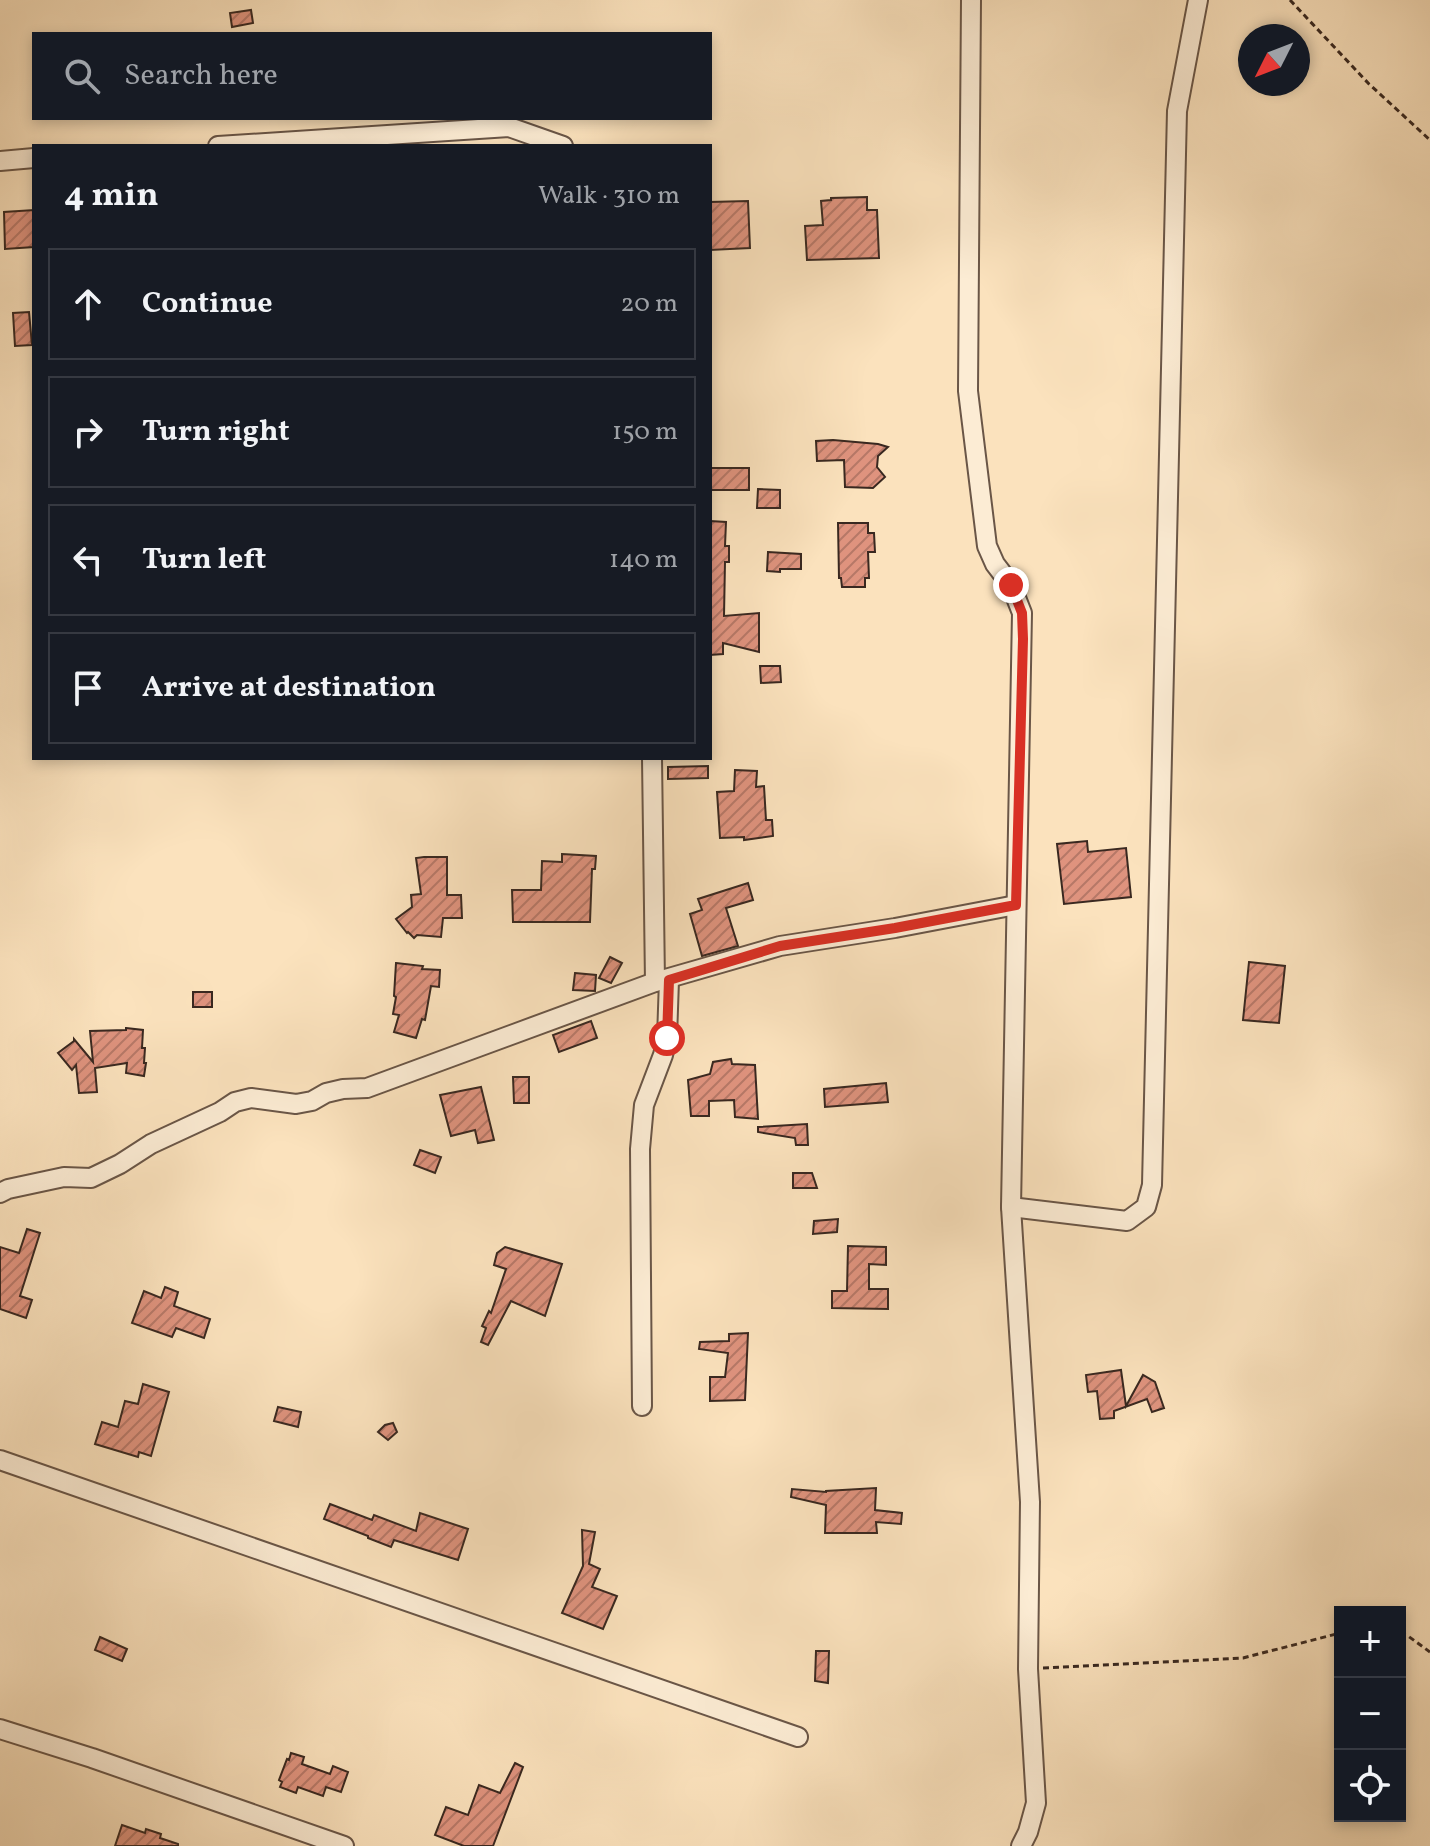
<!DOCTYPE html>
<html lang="en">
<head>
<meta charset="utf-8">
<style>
  :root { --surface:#171b24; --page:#242831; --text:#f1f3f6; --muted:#9ea1a6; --line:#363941 }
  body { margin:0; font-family:Vollkorn,serif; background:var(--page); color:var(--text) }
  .controls { position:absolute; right:24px; bottom:24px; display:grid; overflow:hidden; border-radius:0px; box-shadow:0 4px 12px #0003 }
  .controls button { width:72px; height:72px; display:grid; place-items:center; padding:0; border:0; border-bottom:2px solid var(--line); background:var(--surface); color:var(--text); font:40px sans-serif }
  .compass { position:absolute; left:1238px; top:24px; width:72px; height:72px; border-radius:50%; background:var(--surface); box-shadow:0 4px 12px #0003; rotate:228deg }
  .stop { position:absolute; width:24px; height:24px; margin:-18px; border:6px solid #d93025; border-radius:50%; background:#fff }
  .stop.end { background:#d93025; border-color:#fff; box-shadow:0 2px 8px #0008 }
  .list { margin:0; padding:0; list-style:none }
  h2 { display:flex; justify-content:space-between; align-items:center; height:104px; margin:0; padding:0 32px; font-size:34px }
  h2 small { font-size:26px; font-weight:400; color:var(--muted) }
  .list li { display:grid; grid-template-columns:52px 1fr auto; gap:24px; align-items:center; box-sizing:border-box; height:112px; margin:0 16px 16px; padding:0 16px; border:2px solid var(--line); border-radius:0px }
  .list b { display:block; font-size:30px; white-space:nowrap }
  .list em { font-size:26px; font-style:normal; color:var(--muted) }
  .icon { flex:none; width:44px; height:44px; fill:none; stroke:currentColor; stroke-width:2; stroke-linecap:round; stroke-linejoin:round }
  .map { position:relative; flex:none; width:1430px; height:1846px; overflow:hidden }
  .search { position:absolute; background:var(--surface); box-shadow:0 4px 12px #0003; left:32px; top:32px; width:680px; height:88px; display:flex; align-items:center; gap:20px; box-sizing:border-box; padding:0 28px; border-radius:0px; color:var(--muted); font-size:30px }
  .panel { position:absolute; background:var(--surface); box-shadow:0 4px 12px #0003; left:32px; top:144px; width:680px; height:616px; border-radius:0px }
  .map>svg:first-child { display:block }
</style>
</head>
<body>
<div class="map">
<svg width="1430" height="1846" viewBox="0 0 1430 1846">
  <defs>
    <pattern id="building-hatch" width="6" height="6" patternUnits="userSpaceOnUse" patternTransform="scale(2)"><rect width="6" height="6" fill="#df937e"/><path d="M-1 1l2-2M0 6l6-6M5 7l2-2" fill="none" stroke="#b67867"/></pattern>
  </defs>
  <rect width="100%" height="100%" fill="#fbe2bd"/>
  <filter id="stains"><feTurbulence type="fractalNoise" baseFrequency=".0025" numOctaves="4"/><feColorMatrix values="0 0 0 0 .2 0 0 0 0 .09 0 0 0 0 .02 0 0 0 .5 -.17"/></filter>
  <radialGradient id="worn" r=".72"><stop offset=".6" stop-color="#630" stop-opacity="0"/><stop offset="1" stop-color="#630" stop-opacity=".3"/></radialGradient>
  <!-- building -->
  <g fill="url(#building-hatch)" stroke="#392820" stroke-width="2">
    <polygon points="251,10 253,23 232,27 230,13"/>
    <polygon points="867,197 867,210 877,210 879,258 807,260 805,226 823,225 821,201 831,200 831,198"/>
    <polygon points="748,201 750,248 710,250 710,202"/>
    <polygon points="34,210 34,247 5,249 4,212"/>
    <polygon points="29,312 32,345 15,346 13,313"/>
    <polygon points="833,440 878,444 888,447 878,456 877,467 885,477 873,488 845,487 844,460 817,461 816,441"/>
    <rect x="710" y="468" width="39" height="22"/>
    <polygon points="758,489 780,490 780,508 757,508"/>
    <polygon points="710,521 726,522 725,546 729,546 729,562 725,562 724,616 759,613 759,652 723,643 723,654 710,655"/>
    <polygon points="838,523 868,523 868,533 874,533 875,552 868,552 869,578 865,578 865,587 842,587 841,578 839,578"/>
    <polygon points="768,552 801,554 801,569 780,569 780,572 767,571"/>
    <polygon points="760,666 780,666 781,682 761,683"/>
    <polygon points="708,766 708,778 668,779 668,767"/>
    <polygon points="735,770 757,771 756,787 764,786 766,820 772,820 773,836 744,840 744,837 720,838 717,792 734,791"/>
    <polygon points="1087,841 1088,852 1126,848 1131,897 1064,904 1057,844"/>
    <polygon points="562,854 596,856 595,869 592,869 590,922 513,922 512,890 541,890 542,861 562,862"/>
    <polygon points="424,857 447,857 447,895 461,895 462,918 443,918 441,937 417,935 414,938 408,932 407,933 396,919 412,907 411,895 421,894 416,858"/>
    <polygon points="748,883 753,900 726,908 738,946 702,956 690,914 702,910 698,899"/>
    <polygon points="610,957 622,963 611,983 599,978"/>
    <polygon points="1249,962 1285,966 1279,1023 1243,1020"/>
    <polygon points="396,963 423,966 422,969 440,970 439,987 431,986 425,1020 422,1019 416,1038 394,1032 399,1015 393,1014 396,997 394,996"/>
    <polygon points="575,973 596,975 595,991 573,990"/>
    <rect x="193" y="992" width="19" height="15"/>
    <polygon points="591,1021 597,1038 559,1052 553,1035"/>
    <polygon points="126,1028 143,1030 142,1048 145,1048 144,1063 146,1063 144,1076 126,1073 127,1063 95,1068 97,1092 79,1093 76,1065 72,1070 58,1053 74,1041 74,1039 93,1062 90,1031 126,1030"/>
    <polygon points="731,1059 732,1064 755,1065 758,1119 735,1117 734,1100 709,1101 709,1116 691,1116 688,1080 710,1074 713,1062"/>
    <polygon points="513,1077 529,1077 529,1103 514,1103"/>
    <polygon points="886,1083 888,1102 825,1107 824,1089"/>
    <polygon points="481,1087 494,1140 478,1143 475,1130 451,1136 440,1095"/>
    <polygon points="807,1124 808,1145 796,1145 795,1138 758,1132 758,1127"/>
    <polygon points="420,1150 441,1157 435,1173 414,1165"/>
    <polygon points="793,1173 812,1173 817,1188 793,1188"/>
    <polygon points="838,1219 837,1232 813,1234 814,1221"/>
    <polygon points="27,1229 40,1233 20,1296 32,1300 26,1318 0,1309 0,1247 19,1253"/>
    <polygon points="848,1246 886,1247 886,1265 869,1264 869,1289 888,1289 888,1309 832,1308 832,1291 847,1291"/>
    <polygon points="505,1247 562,1264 545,1316 511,1301 488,1345 481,1342 486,1328 482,1326 489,1311 491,1313 506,1269 494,1265 497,1253"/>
    <polygon points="165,1287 178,1292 174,1306 210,1319 204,1338 176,1328 172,1337 132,1323 144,1291 161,1298"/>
    <polygon points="748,1333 745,1400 710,1401 710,1377 725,1377 728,1353 699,1349 700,1342 729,1341 729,1334"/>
    <polygon points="1121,1370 1126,1406 1143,1375 1155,1382 1164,1408 1152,1412 1147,1399 1114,1411 1114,1418 1100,1419 1097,1391 1088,1392 1086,1375"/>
    <polygon points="143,1384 169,1392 151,1456 139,1452 138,1457 95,1444 102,1422 118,1427 125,1401 138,1404"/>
    <polygon points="278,1407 301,1412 298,1427 274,1421"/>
    <polygon points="393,1423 397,1432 388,1440 378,1432 385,1425"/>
    <polygon points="876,1488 875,1510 902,1513 901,1524 876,1522 877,1533 825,1533 826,1505 791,1497 792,1489 826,1492 826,1491"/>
    <polygon points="330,1504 372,1520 374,1515 416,1531 420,1513 468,1529 458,1560 394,1540 391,1547 368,1538 368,1536 324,1519"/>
    <polygon points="582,1530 595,1532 589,1564 600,1569 592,1587 617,1596 603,1629 562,1613 583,1566"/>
    <polygon points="100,1637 127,1649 122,1661 95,1650"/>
    <polygon points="816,1651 829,1651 828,1683 815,1681"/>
    <polygon points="291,1753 304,1757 302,1764 330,1774 333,1766 348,1772 341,1792 326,1787 323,1796 298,1787 296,1793 280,1787 282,1782 279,1780 287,1759 289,1760"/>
    <polygon points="515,1763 523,1767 493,1846 464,1846 435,1835 446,1807 468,1815 479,1785 500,1793"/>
    <polygon points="122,1825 145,1833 146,1829 161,1834 160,1838 178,1844 178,1846 115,1846"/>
  </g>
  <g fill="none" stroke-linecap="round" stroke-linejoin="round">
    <!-- minor casing -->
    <g stroke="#6a5647" stroke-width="22">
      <g id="minor">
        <polyline points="971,0 968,391 987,546 995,564 1011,585 1022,613 1011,1207 1030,1502 1028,1669 1036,1803 1028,1832 1021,1846"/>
        <polyline points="218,146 509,127 563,146"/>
        <polyline points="0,161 34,158"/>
        <polyline points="652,758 655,982"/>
        <polyline points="0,1193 8,1189 64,1177 91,1178 120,1164 151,1144 220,1112 235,1102 251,1098 296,1104 312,1101 326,1093 343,1089 367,1088 655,982 780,946 895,928 1016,905"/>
        <polyline points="1011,1207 1127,1221 1146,1207 1152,1185 1177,111 1198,0"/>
        <polyline points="642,1406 640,1149 644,1105 663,1055 667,1038 669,980"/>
        <polyline points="0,1460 798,1737"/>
        <polyline points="0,1729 92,1758 344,1846"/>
      </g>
    </g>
    <!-- path -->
    <g stroke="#392820" stroke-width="3" stroke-dasharray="6 4" stroke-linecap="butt">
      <polyline points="1290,0 1369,84 1430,140"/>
      <polyline points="1400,1633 1408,1636 1430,1652"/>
      <polyline points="1043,1668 1243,1658 1340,1633"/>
    </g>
    <!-- minor -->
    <use href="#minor" stroke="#fcecd4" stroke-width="18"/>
  </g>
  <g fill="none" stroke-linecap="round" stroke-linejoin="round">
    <!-- route -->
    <polyline stroke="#d93025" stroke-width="10" points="667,1038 669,980 780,946 895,928 1016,905 1023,639 1022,613 1011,585"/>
  </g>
  <rect width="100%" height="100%" filter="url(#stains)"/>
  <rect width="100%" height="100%" fill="url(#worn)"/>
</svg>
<div class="controls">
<button>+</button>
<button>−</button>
<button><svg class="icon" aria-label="locate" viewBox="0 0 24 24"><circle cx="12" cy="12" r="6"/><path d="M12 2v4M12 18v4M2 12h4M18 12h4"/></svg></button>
</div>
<svg class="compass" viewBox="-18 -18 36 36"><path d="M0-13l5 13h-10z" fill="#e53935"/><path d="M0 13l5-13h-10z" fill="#9ea1a6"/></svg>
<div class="stop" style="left:667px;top:1038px"></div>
<div class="stop end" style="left:1011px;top:585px"></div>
<div class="search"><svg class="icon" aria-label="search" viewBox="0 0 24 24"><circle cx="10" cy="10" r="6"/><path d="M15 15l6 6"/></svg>Search here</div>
<section class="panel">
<h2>4 min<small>Walk · 310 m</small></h2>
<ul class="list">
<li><svg class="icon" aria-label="ahead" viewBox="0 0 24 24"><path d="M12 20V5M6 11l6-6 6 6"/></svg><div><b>Continue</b></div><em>20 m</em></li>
<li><svg class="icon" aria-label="right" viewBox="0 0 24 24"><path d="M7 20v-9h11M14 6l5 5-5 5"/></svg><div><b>Turn right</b></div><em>150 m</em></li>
<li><svg class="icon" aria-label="left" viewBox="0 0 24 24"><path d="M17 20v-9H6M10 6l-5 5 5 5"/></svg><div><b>Turn left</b></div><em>140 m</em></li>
<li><svg class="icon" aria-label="arrive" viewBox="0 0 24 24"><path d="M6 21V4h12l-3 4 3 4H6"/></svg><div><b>Arrive at destination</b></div></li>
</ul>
</section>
</div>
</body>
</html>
